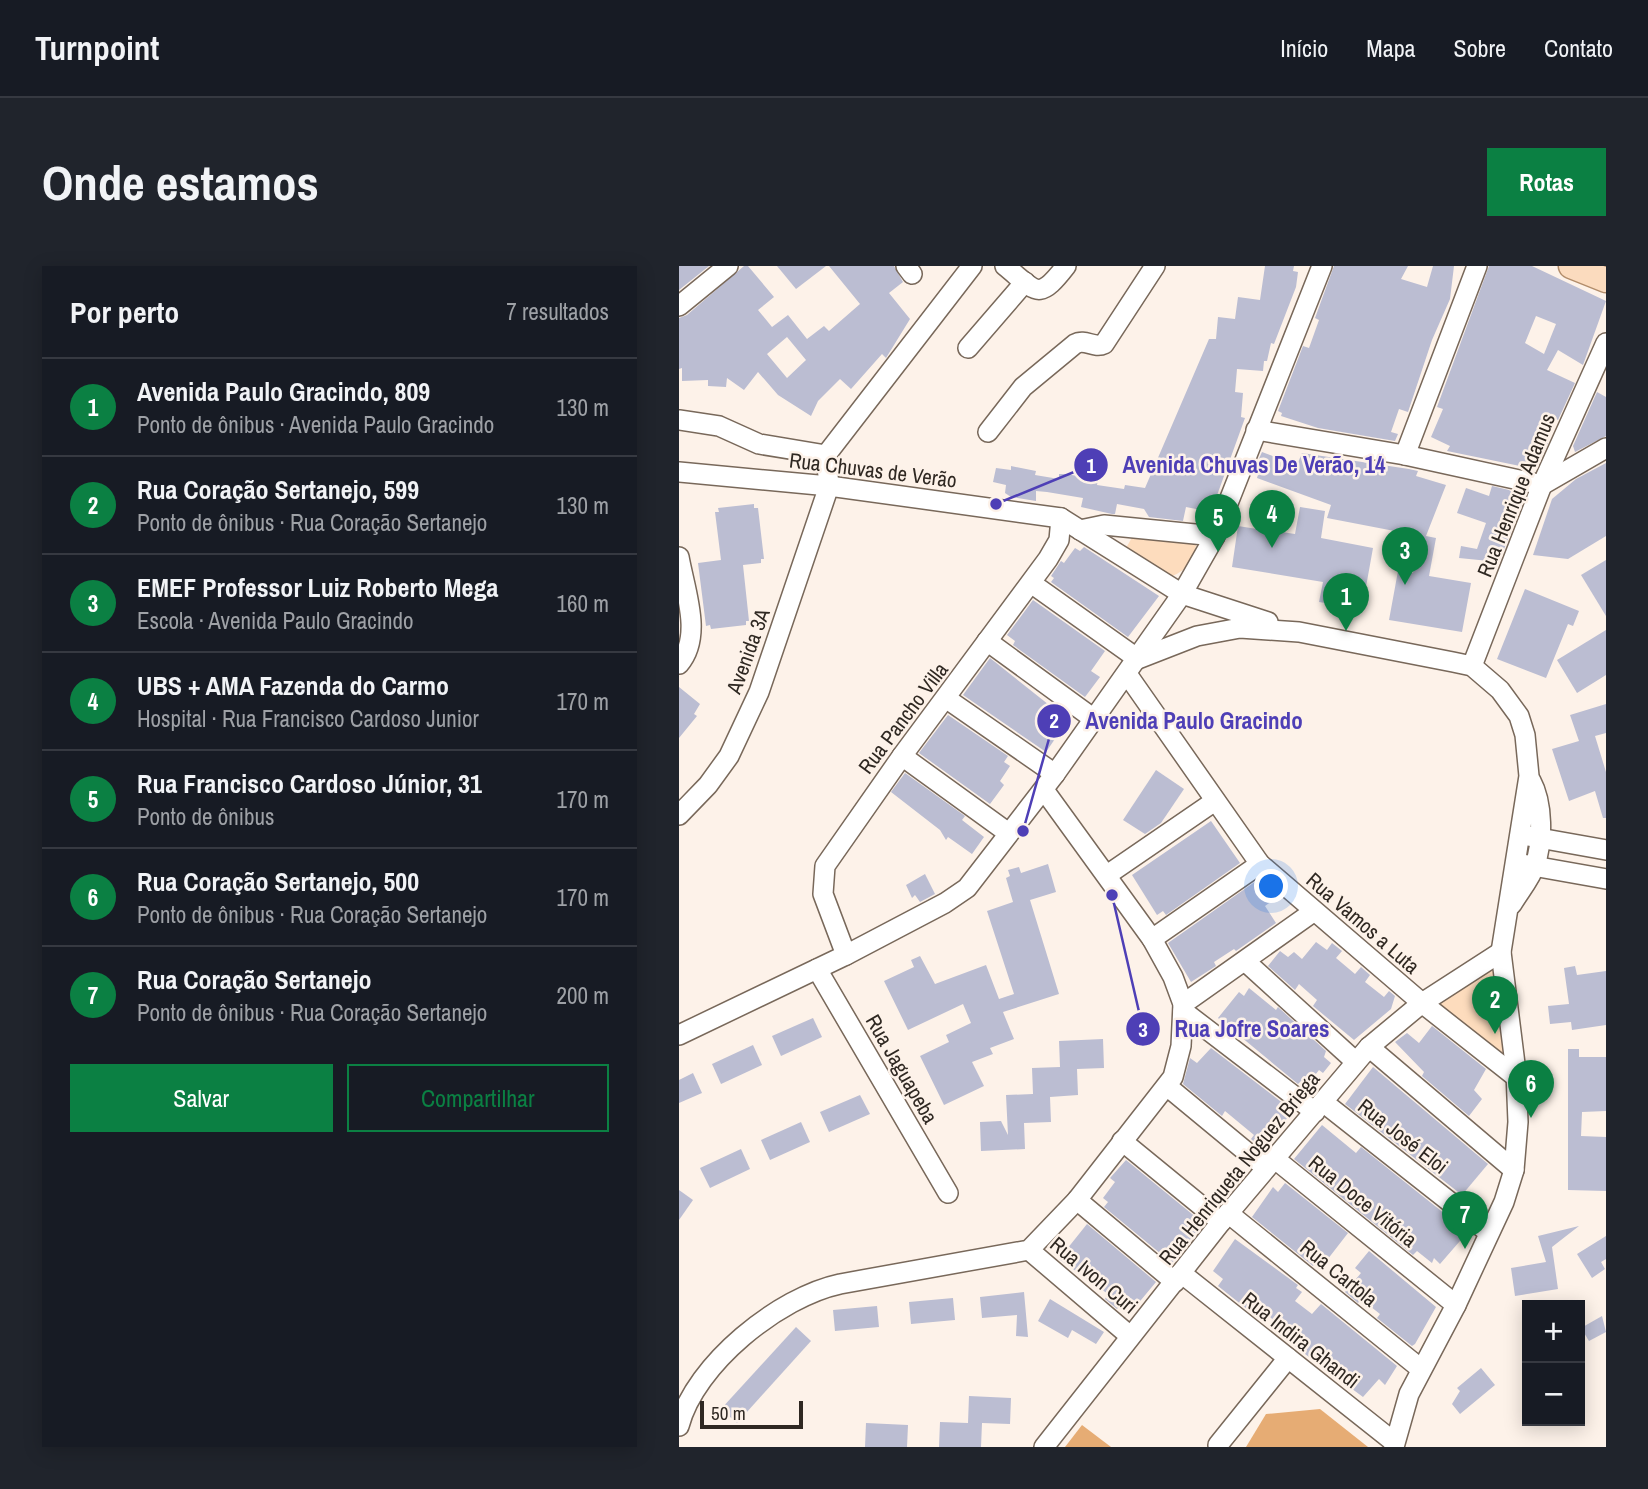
<!DOCTYPE html>
<html lang="pt">
<head>
<meta charset="utf-8">
<style>
  :root { --surface:#171b24; --page:#20242c; --text:#f1f3f6; --muted:#9ea1a6; --line:#363941; --accent:#0b8043 }
  body { margin:0; font-family:"Archivo Narrow",sans-serif; background:var(--page); color:var(--text) }
  .controls { position:absolute; right:21px; bottom:21px; display:grid; overflow:hidden; border-radius:0px; box-shadow:0 4px 18px #0003 }
  .controls button { width:63px; height:63px; display:grid; place-items:center; padding:0; border:0; border-bottom:2px solid var(--line); background:var(--surface); color:var(--text); font:35px sans-serif }
  .scale { position:absolute; left:21px; bottom:18px; width:103px; box-sizing:border-box; padding-left:7px; border:4px solid #2f2822; border-top:0; font-size:19px; line-height:24px; white-space:nowrap; color:#2f2822; -webkit-text-stroke:5px #fdf2e9; paint-order:stroke }
  .you { position:absolute; left:593px; top:621px; width:24px; height:24px; margin:-18px; border:5px solid #fff; border-radius:50%; background:#1a73e8; box-shadow:0 0 0 10px #1a73e833 }
  .badge { display:grid; place-items:center; width:46px; height:46px; border-radius:50%; background:var(--accent); color:#fff; font-size:23px; font-weight:700 }
  .pin { position:absolute; translate:-50% -58px; filter:drop-shadow(0 2px 4px #0008) }
  .pin::after { content:''; position:absolute; top:37px; width:24px; height:21px; background:inherit; clip-path:polygon(0 0,100% 0,50% 100%) }
  .list { margin:0; padding:0; list-style:none }
  h2 { display:flex; justify-content:space-between; align-items:center; height:91px; margin:0; padding:0 28px; font-size:30px }
  h2 small { font-size:23px; font-weight:400; color:var(--muted) }
  .list li { display:grid; grid-template-columns:46px 1fr auto; gap:21px; align-items:center; box-sizing:border-box; height:98px; padding:0 28px; border-top:2px solid var(--line) }
  .list b { display:block; font-size:26px; white-space:nowrap }
  .list p { margin:0; font-size:23px; white-space:nowrap; color:var(--muted) }
  .list em { font-size:23px; font-style:normal; color:var(--muted) }
  .actions { display:flex; gap:14px; padding:21px 28px }
  .actions a { flex:1; padding:16px 0; border:2px solid var(--accent); border-radius:0px; text-align:center; font-size:24px; color:var(--accent) }
  .actions .main { background:var(--accent); color:#fff }
  .map { position:relative; flex:none; width:927px; height:1181px; overflow:hidden; border-radius:0px }
  header { display:flex; align-items:center; gap:42px; box-sizing:border-box; height:98px; padding:0 35px; background:var(--surface); border-bottom:2px solid var(--line) }
  header strong { font-size:33px }
  nav { display:flex; gap:38px; margin-inline-start:auto; font-size:24px }
  .intro { display:flex; align-items:center; justify-content:space-between; box-sizing:border-box; height:168px; padding:0 42px }
  h1 { margin:0; font-size:49px }
  .button { padding:18px 32px; border-radius:0px; background:var(--accent); color:#fff; font-size:24px; font-weight:700 }
  main { display:flex; gap:42px; padding:0 42px }
  aside { flex:1; background:var(--surface); border-radius:0px; box-shadow:0 4px 18px #0003 }
  .map>svg:first-child { display:block }
</style>
</head>
<body>
<header>
<strong>Turnpoint</strong>
<nav><a>Início</a><a>Mapa</a><a>Sobre</a><a>Contato</a></nav>
</header>
<div class="intro"><h1>Onde estamos</h1><a class="button">Rotas</a></div>
<main>
<aside>
<h2>Por perto<small>7 resultados</small></h2>
<ul class="list">
<li><span class="badge">1</span><div><b>Avenida Paulo Gracindo, 809</b><p>Ponto de ônibus · Avenida Paulo Gracindo</p></div><em>130 m</em></li>
<li><span class="badge">2</span><div><b>Rua Coração Sertanejo, 599</b><p>Ponto de ônibus · Rua Coração Sertanejo</p></div><em>130 m</em></li>
<li><span class="badge">3</span><div><b>EMEF Professor Luiz Roberto Mega</b><p>Escola · Avenida Paulo Gracindo</p></div><em>160 m</em></li>
<li><span class="badge">4</span><div><b>UBS + AMA Fazenda do Carmo</b><p>Hospital · Rua Francisco Cardoso Junior</p></div><em>170 m</em></li>
<li><span class="badge">5</span><div><b>Rua Francisco Cardoso Júnior, 31</b><p>Ponto de ônibus</p></div><em>170 m</em></li>
<li><span class="badge">6</span><div><b>Rua Coração Sertanejo, 500</b><p>Ponto de ônibus · Rua Coração Sertanejo</p></div><em>170 m</em></li>
<li><span class="badge">7</span><div><b>Rua Coração Sertanejo</b><p>Ponto de ônibus · Rua Coração Sertanejo</p></div><em>200 m</em></li>
</ul>
<div class="actions"><a class="main">Salvar</a><a>Compartilhar</a></div>
</aside>
<div class="map">
<svg width="927" height="1181" viewBox="0 0 927 1181">
  <rect width="100%" height="100%" fill="#fdf2e9"/>
  <!-- green -->
  <g fill="#fddcbd">
    <path d="M455,268L506,274L517,279C516,295 506,305 493,310L447,282Z"/>
    <polygon points="821,689 836,808 744,737"/>
  </g>
  <!-- forest -->
  <g fill="#e6ac74">
    <polygon points="641,1143 689,1181 567,1181 587,1148"/>
    <polygon points="403,1159 432,1181 386,1181"/>
  </g>
  <!-- building -->
  <g fill="#bbbdd2" fill-rule="evenodd">
    <polygon points="0,0 30,0 0,24"/>
    <path d="M65,0H69L95,31L79,44L93,61L109,49L128,73L145,60L150,65L181,38L150,0H215L224,16L210,27L231,53L207,92L203,88L172,123L161,113L139,135L132,150L99,129L79,106L65,124L48,112L47,121L29,120V114L3,115V102L0,103V52L8,49ZM108,71L127,94L108,112L88,88Z"/>
    <polygon points="98,0 147,0 117,23"/>
    <polygon points="586,0 615,0 614,5 619,6 617,21 595,78 592,77 588,95 585,95 584,105 558,103 556,126 564,127 562,151 566,152 532,246 507,241 504,255 470,251 465,243 438,238 436,248 433,248 402,241 404,232 368,226 357,225 357,235 332,231 326,227 327,219 314,216 317,202 332,204 332,200 357,205 356,209 380,213 380,208 386,208 419,213 418,219 445,223 446,219 466,222 530,73 537,73 539,51 556,53 559,31 581,34"/>
    <polygon points="655,0 729,0 722,13 748,21 754,0 775,0 771,33 753,74 729,146 720,143 712,166 719,168 716,175 639,162 602,150 603,147 599,145 624,80 630,82 640,54 636,52"/>
    <path d="M810,0H853L927,35L904,99L879,84L868,104L896,117L879,154L871,149L858,172L869,177L858,200L843,195L841,200L768,185L771,180L752,171L764,143L758,141ZM857,50L877,58L865,88L846,77Z"/>
    <polygon points="918,126 927,131 927,170 896,186 894,180"/>
    <polygon points="583,186 618,199 623,187 730,203 739,205 737,210 767,219 747,270 757,272 750,310 792,317 783,366 710,354 719,305 734,307 739,282 732,279 731,268 648,252 652,239 578,212 581,201 577,199"/>
    <polygon points="927,197 927,270 889,293 854,289 873,233 897,213"/>
    <polygon points="813,220 830,224 844,235 820,296 780,292 782,280 798,283 807,257 778,247 787,222 810,230"/>
    <polygon points="583,235 600,238 596,265 616,268 621,241 646,245 642,272 694,282 683,343 640,336 644,316 553,301 559,260 578,263"/>
    <polygon points="75,238 75,242 79,242 85,293 82,293 82,297 64,299 70,355 67,355 67,359 32,363 31,359 27,360 19,297 42,294 36,246 40,246 39,242"/>
    <polygon points="405,281 480,330 449,371 372,316 375,312 372,310 382,295 385,297 396,282 401,285"/>
    <polygon points="927,294 927,350 902,309"/>
    <polygon points="846,323 900,345 894,360 889,358 867,412 818,393"/>
    <polygon points="354,334 426,385 412,405 421,411 406,431 334,379 336,375 328,369"/>
    <polygon points="927,364 927,409 898,427 878,394"/>
    <polygon points="311,392 389,454 367,486 284,429"/>
    <polygon points="0,421 21,438 15,448 18,450 0,472"/>
    <polygon points="927,438 927,467 916,470 927,506 927,552 924,552 916,525 890,535 873,483 900,475 891,449"/>
    <polygon points="269,449 329,490 325,496 331,500 321,515 325,519 311,538 240,487"/>
    <polygon points="477,504 505,523 482,557 466,568 444,554"/>
    <polygon points="226,507 286,550 283,554 305,571 293,588 269,571 267,574 261,564 212,526"/>
    <polygon points="532,555 561,597 487,649 484,645 478,649 453,609"/>
    <polygon points="369,598 377,626 351,634 380,728 324,746 335,773 311,782 314,788 293,796 305,820 265,839 241,790 270,776 267,769 292,757 284,738 229,764 205,715 235,701 232,694 241,690 256,718 307,699 320,733 335,728 308,645 334,636 327,612 331,610 329,604 340,601 342,607"/>
    <polygon points="246,608 256,628 241,636 236,629 233,632 227,619"/>
    <polygon points="577,615 596,633 586,640 597,657 557,685 555,683 535,696 537,700 512,716 489,677"/>
    <polygon points="637,676 648,684 653,677 663,685 657,692 676,708 682,701 691,709 686,716 705,731 710,725 716,730 712,743 675,774 634,740 638,734 620,718 616,724 589,700 601,685 609,691 615,686 623,693"/>
    <polygon points="896,700 898,709 927,705 927,759 893,764 892,756 871,758 869,740 890,738 885,702"/>
    <polygon points="570,722 597,744 599,741 647,785 645,791 652,797 644,807 640,804 629,818 622,815 619,818 539,752 560,726 565,730"/>
    <polygon points="134,752 143,771 102,790 93,770"/>
    <polygon points="753,760 807,803 795,824 803,833 790,850 743,810 745,806 716,776 728,767 740,777"/>
    <polygon points="424,773 425,802 398,803 399,829 371,831 372,856 345,857 346,883 302,885 301,856 322,855 329,869 327,829 354,828 353,802 381,801 380,775"/>
    <polygon points="74,779 83,799 42,818 33,798"/>
    <polygon points="532,782 614,845 583,883 572,873 575,869 546,845 543,850 504,818 511,792 518,797"/>
    <polygon points="889,783 900,783 900,791 927,791 927,845 903,846 902,870 927,871 927,925 889,924"/>
    <polygon points="694,801 809,898 783,929 666,838"/>
    <polygon points="14,807 23,827 0,837 0,814"/>
    <polygon points="181,829 191,848 150,866 141,846"/>
    <polygon points="122,856 131,876 91,894 82,874"/>
    <polygon points="643,859 677,887 682,881 781,960 787,968 761,998 755,992 753,997 738,985 734,989 615,893"/>
    <polygon points="62,883 71,903 31,922 21,902"/>
    <polygon points="447,894 524,957 493,997 425,941 429,936 424,932 436,916 431,912"/>
    <polygon points="606,917 669,967 645,998 639,993 634,1000 573,951 594,921 599,926"/>
    <polygon points="0,924 14,934 0,954"/>
    <polygon points="408,958 477,1016 452,1046 442,1038 438,1043 426,1033 429,1028 380,993"/>
    <polygon points="900,960 873,981 879,1023 836,1030 832,1002 867,996 859,970"/>
    <polygon points="927,970 927,993 922,996 926,1003 913,1012 898,988"/>
    <polygon points="556,973 619,1019 617,1022 623,1026 616,1035 633,1048 642,1038 718,1100 706,1119 700,1113 684,1131 595,1065 600,1059 583,1044 578,1051 539,1020 544,1013 534,1005"/>
    <polygon points="690,985 757,1041 736,1078 733,1080 698,1052 701,1048 682,1033 679,1037 666,1026 682,1007 676,1002"/>
    <polygon points="345,1026 349,1071 337,1070 338,1049 303,1052 301,1031"/>
    <polygon points="274,1032 276,1054 232,1058 230,1036"/>
    <polygon points="371,1033 425,1066 417,1078 393,1064 389,1072 359,1055"/>
    <polygon points="198,1040 200,1061 156,1065 154,1044"/>
    <polygon points="923,1050 927,1066 910,1075 902,1062"/>
    <polygon points="117,1061 132,1075 58,1157 42,1143"/>
    <polygon points="802,1102 816,1119 781,1148 773,1138 781,1125 778,1122"/>
    <polygon points="290,1130 332,1132 331,1158 303,1157 302,1181 260,1181 261,1156 289,1157"/>
    <polygon points="187,1157 229,1159 228,1181 186,1181"/>
  </g>
  <g fill="none" stroke-linecap="round" stroke-linejoin="round">
    <!-- minor casing -->
    <g stroke="#78685a" stroke-width="22">
      <g id="minor">
        <polyline points="227,0 233,8"/>
        <path d="M326,0C358,26 359,36 387,0"/>
        <polyline points="0,40 49,0"/>
        <polyline points="289,82 346,16"/>
        <polyline points="0,154 40,160 80,178 147,189 150,220 80,426 50,490 29,519 0,549"/>
        <polyline points="577,164 726,189 863,219 927,182"/>
        <path d="M309,166L344,121L396,78C406,72 415,83 425,78L476,0"/>
        <polyline points="147,189 293,0"/>
        <polyline points="726,189 798,0"/>
        <polyline points="0,206 150,220 382,252 503,328 589,356"/>
        <polyline points="401,264 425,259 536,270"/>
        <path d="M0,291C6,325 24,370 0,398"/>
        <polyline points="352,317 459,393 518,370 561,362 620,366 774,396 793,400 821,424 840,450 846,469 850,510 822,686 837,806 839,856 835,904 825,936 777,1039 730,1128 715,1181"/>
        <polyline points="308,375 415,453"/>
        <polyline points="793,400 863,219 927,77"/>
        <polyline points="448,408 581,598 743,737 837,811"/>
        <polyline points="268,433 376,508"/>
        <polyline points="223,490 328,566"/>
        <polyline points="849,570 927,584"/>
        <polyline points="843,598 927,613"/>
        <polyline points="428,609 536,535"/>
        <path d="M833,638C840,626 852,612 856,599C864,575 864,537 852,515"/>
        <polyline points="473,673 581,598"/>
        <polyline points="167,689 144,628 146,600 223,490 369,293 380,274 382,252"/>
        <polyline points="567,696 677,796"/>
        <polyline points="138,703 269,927"/>
        <polyline points="504,738 634,646"/>
        <polyline points="504,745 636,846"/>
        <polyline points="0,769 167,689 266,637 288,622 376,508 503,328 536,270 643,0"/>
        <polyline points="690,781 835,904"/>
        <polyline points="489,821 587,902"/>
        <polyline points="644,836 809,966"/>
        <polyline points="443,875 542,956"/>
        <polyline points="596,893 777,1039"/>
        <polyline points="398,934 496,1016"/>
        <polyline points="549,947 742,1103"/>
        <polyline points="350,984 451,1070"/>
        <polyline points="502,1007 715,1176"/>
        <path d="M0,1160C16,1098 100,1031 161,1018L350,984L398,934L494,811L502,780L504,738L494,711L473,673L365,524"/>
        <polyline points="539,1179 609,1092"/>
        <polyline points="365,1181 542,956 690,781 743,737 822,686"/>
      </g>
    </g>
    <!-- major casing -->
    <g stroke="#b28d6b" stroke-width="27">
      <polyline id="major" points="892,0 927,14"/>
    </g>
    <!-- minor -->
    <use href="#minor" stroke="#fff" stroke-width="19"/>
    <!-- major -->
    <use href="#major" stroke="#fbdbbe" stroke-width="24"/>
  </g>
  <g text-anchor="middle" dominant-baseline="central" stroke-width="5" stroke-linejoin="round" paint-order="stroke">
    <!-- street labels -->
    <g font-size="21" fill="#2f2822" stroke="#fdf2e9">
      <text transform="translate(194 204) rotate(7)">Rua Chuvas de Verão</text>
      <text transform="translate(837 229) rotate(-68)">Rua Henrique Adamus</text>
      <text transform="translate(69 385) rotate(-70)">Avenida 3A</text>
      <text transform="translate(224 452) rotate(-53)">Rua Pancho Villa</text>
      <text transform="translate(684 657) rotate(41)">Rua Vamos a Luta</text>
      <text transform="translate(223 803) rotate(60)">Rua Jaguapeba</text>
      <text transform="translate(724 870) rotate(38)">Rua José Eloi</text>
      <text transform="translate(560 902) rotate(-51)">Rua Henriqueta Noguez Briega</text>
      <text transform="translate(684 935) rotate(39)">Rua Doce Vitória</text>
      <text transform="translate(660 1007) rotate(39)">Rua Cartola</text>
      <text transform="translate(415 1009) rotate(40)">Rua Ivon Curi</text>
      <text transform="translate(622 1074) rotate(38)">Rua Indira Ghandi</text>
    </g>
  </g>
  <!-- callouts -->
  <path fill="none" stroke="#4e3fb6" stroke-width="2.5" d="M317 238L412 199M344 565L375 455M433 629L464 763"/>
  <g fill="#4e3fb6" stroke="#fdf2e9" stroke-width="2.5">
    <circle cx="317" cy="238" r="7"/>
    <circle cx="344" cy="565" r="7"/>
    <circle cx="433" cy="629" r="7"/>
    <circle cx="412" cy="199" r="18"/>
    <circle cx="375" cy="455" r="18"/>
    <circle cx="464" cy="763" r="18"/>
  </g>
  <g font-size="21" text-anchor="middle" font-weight="bold" fill="#fff">
    <text x="412" y="207">1</text>
    <text x="375" y="462">2</text>
    <text x="464" y="771">3</text>
  </g>
  <g font-size="23" text-anchor="middle" font-weight="bold" fill="#4e3fb6" stroke="#fdf2e9" stroke-width="5" stroke-linejoin="round" paint-order="stroke">
    <text x="575" y="207">Avenida Chuvas De Verão, 14</text>
    <text x="515" y="463">Avenida Paulo Gracindo</text>
    <text x="573" y="771">Rua Jofre Soares</text>
  </g>
</svg>
<div class="controls">
<button>+</button>
<button>−</button>
</div>
<div class="scale">50 m</div>
<div class="you"></div>
<div class="pin badge" style="left:667px;top:365px">1</div>
<div class="pin badge" style="left:816px;top:768px">2</div>
<div class="pin badge" style="left:726px;top:319px">3</div>
<div class="pin badge" style="left:593px;top:282px">4</div>
<div class="pin badge" style="left:539px;top:286px">5</div>
<div class="pin badge" style="left:852px;top:852px">6</div>
<div class="pin badge" style="left:786px;top:983px">7</div>
</div>
</main>
</body>
</html>
